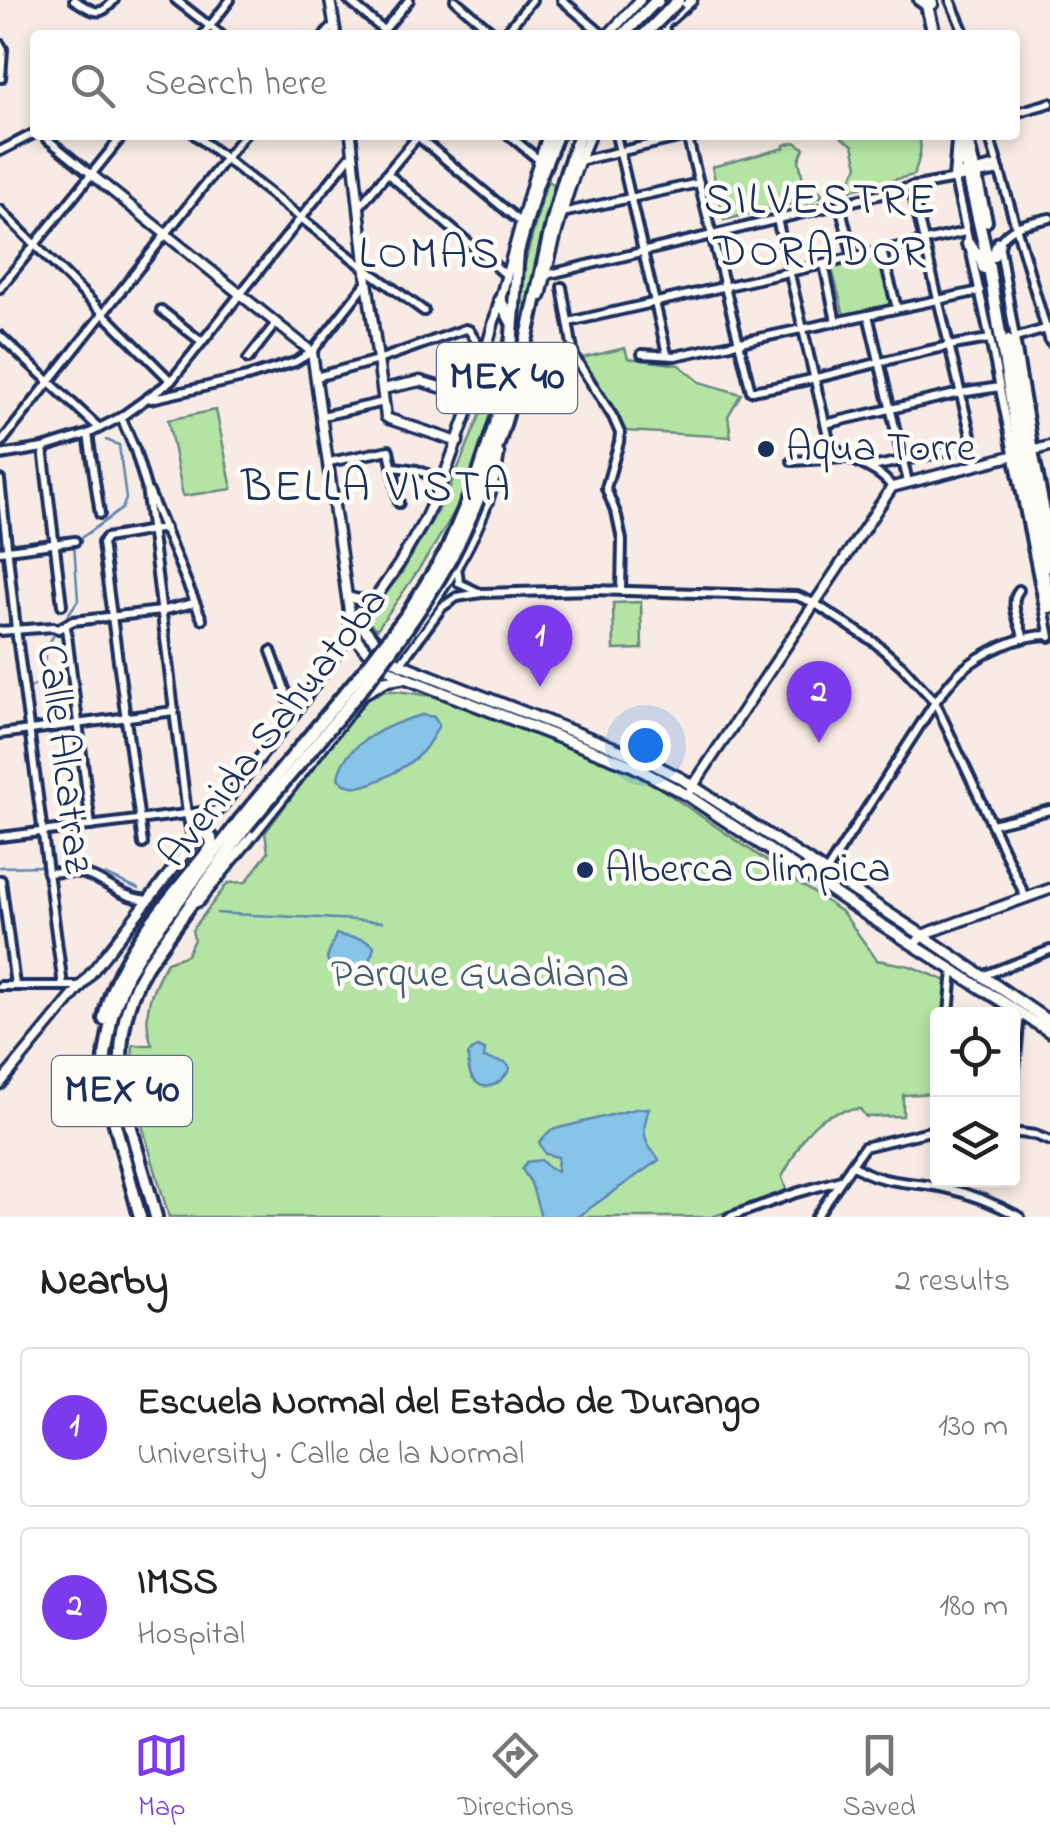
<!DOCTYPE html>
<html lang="en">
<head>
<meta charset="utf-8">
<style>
  :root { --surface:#fff; --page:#f2f2f2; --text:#222; --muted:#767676; --line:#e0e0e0; --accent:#7c3aed }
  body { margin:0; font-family:"Indie Flower",sans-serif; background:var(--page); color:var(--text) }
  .controls { position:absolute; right:30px; bottom:30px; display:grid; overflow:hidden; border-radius:10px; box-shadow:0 5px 15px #0003 }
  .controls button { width:90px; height:90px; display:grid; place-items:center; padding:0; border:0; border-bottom:2px solid var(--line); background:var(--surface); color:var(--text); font:50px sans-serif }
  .you { position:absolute; left:645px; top:745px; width:35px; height:35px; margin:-25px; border:8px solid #fff; border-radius:50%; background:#1a73e8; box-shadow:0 0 0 15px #1a73e833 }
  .badge { display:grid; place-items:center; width:65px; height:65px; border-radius:50%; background:var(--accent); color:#fff; font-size:32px; font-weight:700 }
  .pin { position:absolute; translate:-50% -82px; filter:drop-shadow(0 2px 5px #0008) }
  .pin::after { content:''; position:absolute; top:52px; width:35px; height:30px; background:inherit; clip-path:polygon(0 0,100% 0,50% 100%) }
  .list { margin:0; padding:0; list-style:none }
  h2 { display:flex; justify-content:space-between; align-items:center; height:130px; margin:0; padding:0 40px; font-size:42px }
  h2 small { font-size:32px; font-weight:400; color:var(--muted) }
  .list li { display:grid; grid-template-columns:65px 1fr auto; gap:30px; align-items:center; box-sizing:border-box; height:160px; margin:0 20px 20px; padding:0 20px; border:2px solid var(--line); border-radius:10px }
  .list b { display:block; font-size:38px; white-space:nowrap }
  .list p { margin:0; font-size:32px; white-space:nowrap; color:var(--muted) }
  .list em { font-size:32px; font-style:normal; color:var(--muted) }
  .icon { flex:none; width:55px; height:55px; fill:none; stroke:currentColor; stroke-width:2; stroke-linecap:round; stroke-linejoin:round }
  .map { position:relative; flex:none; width:1050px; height:1217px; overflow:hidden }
  .search { position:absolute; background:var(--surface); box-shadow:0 5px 15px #0003; left:30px; right:30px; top:30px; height:110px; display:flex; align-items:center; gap:25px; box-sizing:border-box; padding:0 35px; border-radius:10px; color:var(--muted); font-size:38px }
  .sheet { height:490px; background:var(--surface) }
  nav { display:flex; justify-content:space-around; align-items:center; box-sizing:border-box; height:140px; border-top:2px solid var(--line); background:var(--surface); font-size:28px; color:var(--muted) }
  nav a { display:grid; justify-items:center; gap:5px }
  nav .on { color:var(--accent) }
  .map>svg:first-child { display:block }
</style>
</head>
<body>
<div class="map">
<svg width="1050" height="1217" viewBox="0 0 1050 1217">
  <rect width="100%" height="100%" fill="#f8ebe5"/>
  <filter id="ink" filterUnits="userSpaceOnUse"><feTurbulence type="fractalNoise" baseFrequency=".01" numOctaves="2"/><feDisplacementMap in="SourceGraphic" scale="20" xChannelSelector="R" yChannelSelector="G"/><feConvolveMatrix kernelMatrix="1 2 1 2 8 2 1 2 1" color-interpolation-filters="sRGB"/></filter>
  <g filter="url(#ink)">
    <!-- green -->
    <g fill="#b4e4a3" stroke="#688a80" stroke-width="2.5">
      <path d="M844,135H918C924,149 918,161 914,175L851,190L849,182L858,166L853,145L842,138Z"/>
      <polygon points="795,142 804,148 799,160 803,180 821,192 822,197 724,220 712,167 784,148 784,145"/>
      <polygon points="547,181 556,185 517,351 518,289"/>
      <polygon points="878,257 890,304 844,316 832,268"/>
      <path d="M508,324C507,350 504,376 498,402C479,485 427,560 377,629L363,619L399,577L445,499L481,413Z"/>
      <polygon points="625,348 628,358 679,365 700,382 741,394 728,416 731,437 626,431 582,358"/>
      <polygon points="216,410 232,489 183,496 168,420"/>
      <polygon points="641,602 642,649 614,650 613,603"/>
      <path d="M384,691H397L440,697L645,778L843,913L877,960L910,966L947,981L944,1014H938L937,1093L903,1095V1116L866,1117L860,1109C809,1111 805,1138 782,1177L786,1190L712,1217H169L131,1087L133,1045H152C141,1014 151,989 167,962L187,955L194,939L192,930L228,883L246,882L268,852L265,833L363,700Z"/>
    </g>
    <!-- water -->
    <g fill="#87c4e7" stroke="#5c88b0" stroke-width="2.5">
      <path d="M422,715L434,717L439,725C434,735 429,744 422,752C409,765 370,790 352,786C344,785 343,783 338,778C343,743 392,723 422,715Z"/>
      <path d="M336,934C349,939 365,936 374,946L368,970L362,977L347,976L329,965L327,958Z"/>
      <path d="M477,1047L485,1050L484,1058L506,1063L510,1068C505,1080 487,1095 474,1080C468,1074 468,1062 468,1054Z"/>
      <path d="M649,1108C645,1121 641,1135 650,1148C653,1152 657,1155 659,1160L577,1217H541L531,1183L522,1169L527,1162L541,1160L549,1168L557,1171L558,1157L545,1154L539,1142L551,1130L635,1109Z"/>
    </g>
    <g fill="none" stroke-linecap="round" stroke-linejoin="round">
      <!-- stream -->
      <g stroke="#5c88b0" stroke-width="2.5">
        <polyline points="62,624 78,600 74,543 122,509 126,499 119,445 106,440"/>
        <path d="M32,687C50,677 42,672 45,656C46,646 52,638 57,630"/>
        <polyline points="0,867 43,866"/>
        <polyline points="91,873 109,876 139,889"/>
        <path d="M217,913C272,917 327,917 382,922"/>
      </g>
      <!-- minor casing -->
      <g stroke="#1b2f5e" stroke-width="14">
        <g id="minor">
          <path d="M74,0C92,10 99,20 114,0"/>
          <polyline points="176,0 221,35"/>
          <polyline points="348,0 389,35"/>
          <polyline points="455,0 496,35"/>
          <polyline points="562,0 603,35"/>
          <polyline points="659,0 666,35"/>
          <polyline points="950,0 965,35"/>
          <polyline points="203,35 230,0"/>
          <polyline points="325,35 334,25"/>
          <polyline points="380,35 409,0"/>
          <polyline points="504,35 532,0"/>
          <polyline points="0,44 3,49 1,78"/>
          <polyline points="1015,113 1050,103"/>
          <polyline points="195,135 366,269 424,311"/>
          <polyline points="416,135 524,225"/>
          <polyline points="509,135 539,160"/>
          <polyline points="616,135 667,354"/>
          <path d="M687,135L751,391C832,379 909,350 990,339"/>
          <polyline points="989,135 1050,342"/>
          <polyline points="46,138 92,175"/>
          <polyline points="0,151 35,133"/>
          <polyline points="579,161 687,136"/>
          <polyline points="388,174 506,275"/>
          <polyline points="955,178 958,174 998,165"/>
          <polyline points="955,180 990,339 1050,637"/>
          <polyline points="911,187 978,465"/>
          <polyline points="840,205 853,257"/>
          <polyline points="359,207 418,136"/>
          <polyline points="0,210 171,381"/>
          <polyline points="562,213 699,183"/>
          <path d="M1050,218C1029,223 1011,224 999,243L1034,451L1050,532"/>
          <path d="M777,219L830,444C848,463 876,465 892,487"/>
          <polyline points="882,251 897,308"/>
          <polyline points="824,264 836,322"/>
          <polyline points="546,275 911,187 1000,171"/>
          <polyline points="562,287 574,356 613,417 620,433 619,442 606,488 617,516 622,540 621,591"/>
          <polyline points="0,288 123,135"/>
          <polyline points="161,310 202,342"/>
          <polyline points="868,315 908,482"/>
          <polyline points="569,322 965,232"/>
          <polyline points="0,336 99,428"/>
          <polyline points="1015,338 1049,328"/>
          <polyline points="642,354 675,356 980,291"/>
          <polyline points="248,359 276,323"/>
          <polyline points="316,377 378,360 465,329 469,330 484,354"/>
          <polyline points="151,399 247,377 295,362 312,352 367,282"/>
          <polyline points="322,416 384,402"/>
          <polyline points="121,417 135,450 146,487 187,814 193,842"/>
          <polyline points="825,424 960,393 1000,387"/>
          <polyline points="88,434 100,514"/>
          <polyline points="0,444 244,135"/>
          <polyline points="43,448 62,605"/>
          <polyline points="0,455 43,448 88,434 121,417 171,381 352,154"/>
          <polyline points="792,461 845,458"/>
          <polyline points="329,462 389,450 399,503"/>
          <polyline points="394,467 417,470 443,480"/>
          <polyline points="872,467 972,446"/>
          <polyline points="0,480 16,629 63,986"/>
          <polyline points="149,492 202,619"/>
          <polyline points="0,551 75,541"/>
          <polyline points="457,565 459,583 480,593"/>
          <path d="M1019,590C1008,603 1020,623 1024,639"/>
          <polyline points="66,627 91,826"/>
          <polyline points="0,631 53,627 58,629 73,621 161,611 194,603"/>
          <polyline points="271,651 294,714"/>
          <polyline points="400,664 442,607 457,597 481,593 593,590 797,596 814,603 874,642 902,666 935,702 1026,898"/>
          <polyline points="0,734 174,711"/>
          <polyline points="992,824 1050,810"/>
          <polyline points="0,837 218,810"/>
          <polyline points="143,844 102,543 106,538 165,528"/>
          <path d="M47,873C58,872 69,871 80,873C106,879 117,897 147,900"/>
          <polyline points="1,880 15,985"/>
          <path d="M819,883L935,702C943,692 951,680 961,671C983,652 1019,635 1049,635"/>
          <polyline points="982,976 1050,950"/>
          <polyline points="0,986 81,986"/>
          <polyline points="949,1014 953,970"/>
          <polyline points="1012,1105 1020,1012"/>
          <polyline points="1012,1132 1035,1135 1050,1141"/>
          <path d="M853,1165C880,1185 913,1181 945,1188C972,1194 996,1204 1020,1217"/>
          <polyline points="729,1217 796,1193 841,1180"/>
          <polyline points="816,1217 864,1147 938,1129"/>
        </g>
      </g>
      <!-- tertiary casing -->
      <g stroke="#1b2f5e" stroke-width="15">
        <g id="tertiary">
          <polyline points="330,0 336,35"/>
          <polyline points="932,0 933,4"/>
          <polyline points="608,35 640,0"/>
          <polyline points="652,35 692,0"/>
          <polyline points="351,135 367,281 386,417 389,419 458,442"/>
          <polyline points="92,175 312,352 352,632"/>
          <path d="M541,296C554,241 567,187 590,135"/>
          <polyline points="383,389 420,381 473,397"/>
          <polyline points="348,597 359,600 375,598"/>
          <polyline points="691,789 892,487 1050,446"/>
          <path d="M192,904L199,901C255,834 308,766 361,697C414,628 488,544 499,454"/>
          <polyline points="915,945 922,935 1050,889"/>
          <polyline points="0,1084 81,986 294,714 399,564 424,521 443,480 473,397 534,176 548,135"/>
        </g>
      </g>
      <!-- secondary casing -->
      <g stroke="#1b2f5e" stroke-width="16">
        <g id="secondary">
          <polyline points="359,623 392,659 400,664 602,743 651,763 682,779 922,935 1050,1022"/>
          <path d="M352,632C366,653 380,666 403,677L633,766L687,795L873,919L1050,1032"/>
          <polyline points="364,693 385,681 403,678"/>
        </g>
      </g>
      <!-- primary casing -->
      <g stroke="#1b2f5e" stroke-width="18">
        <g id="primary">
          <polyline points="920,0 927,5 934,35"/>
          <polyline points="623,35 657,0"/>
          <polyline points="959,135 988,262 1020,453 1050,607"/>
          <polyline points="966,135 986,221"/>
          <polyline points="955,179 958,141"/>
          <polyline points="968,244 980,257 984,268"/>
          <polyline points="993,256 999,243"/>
          <polyline points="500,300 511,321"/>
          <polyline points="1008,341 1050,566"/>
          <polyline points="477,479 503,400 510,362 518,252 537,184 557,135"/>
          <path d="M485,482C507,423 522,362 535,301C547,245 558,189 580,135"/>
          <path d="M104,1019C117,952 172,898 212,846L211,838L202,829"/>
          <polyline points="140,1217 104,1083 105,1055 112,1015 127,974 143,948 239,821"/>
          <path d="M156,1217C133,1128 95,1052 147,965L246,827"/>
        </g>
      </g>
      <!-- minor -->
      <use href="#minor" stroke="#fdfcf7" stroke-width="6"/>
      <!-- tertiary -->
      <use href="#tertiary" stroke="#fdfcf7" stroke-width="8"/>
      <!-- secondary -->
      <use href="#secondary" stroke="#fdfcf7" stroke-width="9"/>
      <!-- primary -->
      <use href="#primary" stroke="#fdfcf7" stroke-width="10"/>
      <!-- primary-bridge casing -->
      <g stroke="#1b2f5e" stroke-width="18" stroke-linecap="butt">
        <g id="primary-bridge">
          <polyline points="644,35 678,1"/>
          <polyline points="239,821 369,664 408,613 446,552 477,479"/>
          <path d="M246,827C316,743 392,661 447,565C462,539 474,510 485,482"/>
        </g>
      </g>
      <!-- primary-bridge -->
      <use href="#primary-bridge" stroke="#fdfcf7" stroke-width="10"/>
    </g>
  </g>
  <!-- markers -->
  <g fill="#1b2f5e" stroke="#fdfcf7" stroke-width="4">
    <circle cx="766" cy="449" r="10"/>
    <circle cx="585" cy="870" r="10"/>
  </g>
  <g text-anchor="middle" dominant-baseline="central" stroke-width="9" stroke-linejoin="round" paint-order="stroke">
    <!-- shield labels -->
    <g fill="#fdfcf7" stroke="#5f6c8c" stroke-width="2.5">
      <rect x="437" y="343" width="140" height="70" rx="8"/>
      <rect x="52" y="1056" width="140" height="70" rx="8"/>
    </g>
    <g font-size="40" font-weight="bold" fill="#1b2f5e">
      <text x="507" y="378">MEX 40</text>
      <text x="122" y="1091">MEX 40</text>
    </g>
    <!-- poi labels -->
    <g font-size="42" fill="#1b2f5e" stroke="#fdfcf7" text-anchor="start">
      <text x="786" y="449">Aqua Torre</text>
      <text x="605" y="870">Alberca Olimpica</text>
    </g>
    <!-- street labels -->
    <g font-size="42" fill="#1b2f5e" stroke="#fdfcf7">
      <text transform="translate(274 728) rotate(-52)">Avenida Sahuatoba</text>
      <text transform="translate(63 759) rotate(83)">Calle Alcatraz</text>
    </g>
    <!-- park labels -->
    <g font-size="42" fill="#415c6f" stroke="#fdfcf7">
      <text x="480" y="975">Parque Guadiana</text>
    </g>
    <!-- neighbourhood labels -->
    <g font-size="45" letter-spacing="2.5" fill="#1b2f5e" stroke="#fdfcf7">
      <text x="821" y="202">SILVESTRE<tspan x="821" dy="52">DORADOR</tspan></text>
      <text x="430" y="256">LOMAS</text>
      <text x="377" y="489">BELLA VISTA</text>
    </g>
  </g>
</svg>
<div class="controls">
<button><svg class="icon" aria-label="locate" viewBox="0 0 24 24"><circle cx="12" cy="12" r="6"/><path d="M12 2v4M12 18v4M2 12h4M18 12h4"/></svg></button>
<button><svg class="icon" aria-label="layers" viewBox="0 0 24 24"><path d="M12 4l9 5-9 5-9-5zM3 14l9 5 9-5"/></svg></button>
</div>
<div class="you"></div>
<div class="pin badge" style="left:540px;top:687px">1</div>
<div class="pin badge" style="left:819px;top:743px">2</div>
<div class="search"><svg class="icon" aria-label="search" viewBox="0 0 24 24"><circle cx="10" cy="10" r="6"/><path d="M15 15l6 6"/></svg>Search here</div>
</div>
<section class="sheet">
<h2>Nearby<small>2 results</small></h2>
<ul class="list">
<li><span class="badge">1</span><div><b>Escuela Normal del Estado de Durango</b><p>University · Calle de la Normal</p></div><em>130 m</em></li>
<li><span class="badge">2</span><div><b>IMSS</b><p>Hospital</p></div><em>180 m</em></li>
</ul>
</section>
<nav>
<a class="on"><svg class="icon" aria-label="map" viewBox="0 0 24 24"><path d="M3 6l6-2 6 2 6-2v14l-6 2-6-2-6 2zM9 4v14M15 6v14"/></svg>Map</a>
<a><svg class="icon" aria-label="directions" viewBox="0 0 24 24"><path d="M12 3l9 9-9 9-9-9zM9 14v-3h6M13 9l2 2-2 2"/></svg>Directions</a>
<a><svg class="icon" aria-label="saved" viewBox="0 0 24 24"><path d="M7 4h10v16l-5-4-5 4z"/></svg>Saved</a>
</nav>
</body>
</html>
